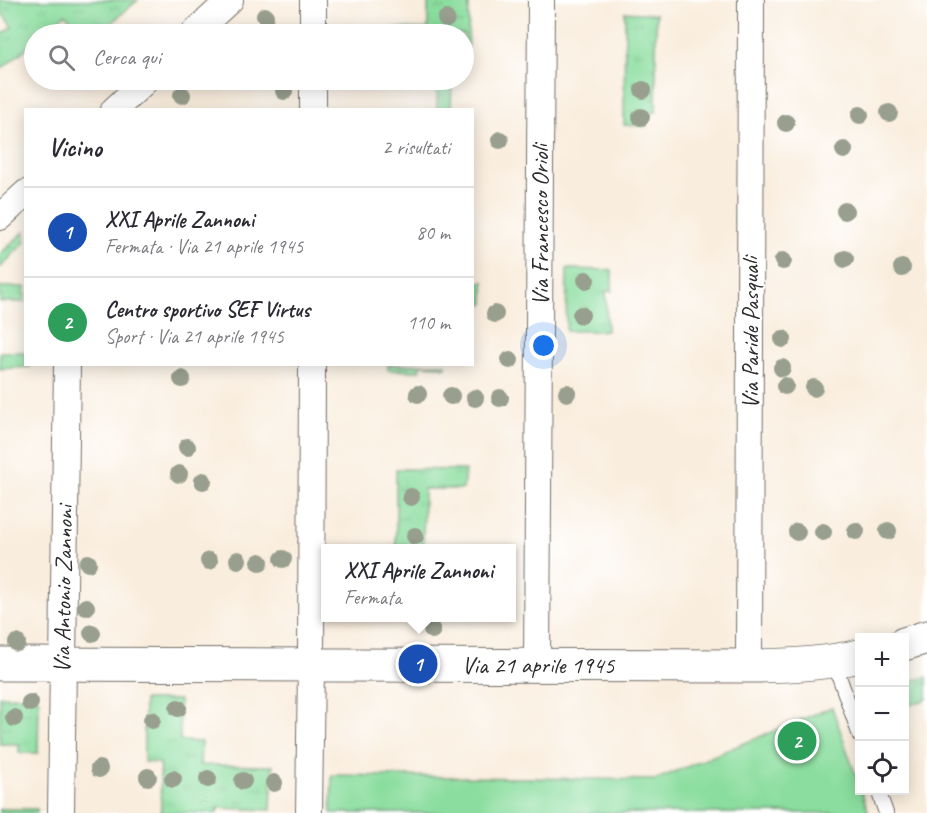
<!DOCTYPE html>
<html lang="it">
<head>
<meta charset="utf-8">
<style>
  :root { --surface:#fff; --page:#f2f2f3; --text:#2b2b33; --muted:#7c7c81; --line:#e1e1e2; --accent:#db2777 }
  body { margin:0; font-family:Caveat,sans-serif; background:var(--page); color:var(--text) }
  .controls { position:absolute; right:18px; bottom:18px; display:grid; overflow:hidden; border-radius:0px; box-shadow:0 3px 15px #0003 }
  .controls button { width:54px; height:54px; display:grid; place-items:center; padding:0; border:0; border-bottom:2px solid var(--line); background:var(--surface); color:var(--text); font:30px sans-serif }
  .you { position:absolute; left:544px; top:346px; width:21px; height:21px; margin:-15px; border:4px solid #fff; border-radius:50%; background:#1a73e8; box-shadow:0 0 0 9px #1a73e833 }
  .badge { display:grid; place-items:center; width:39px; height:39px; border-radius:50%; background:var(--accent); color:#fff; font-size:20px; font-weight:700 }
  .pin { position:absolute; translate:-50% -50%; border:3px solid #fff; box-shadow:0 2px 6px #0006 }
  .popup { position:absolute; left:321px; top:544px; width:195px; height:78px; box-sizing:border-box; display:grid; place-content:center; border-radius:0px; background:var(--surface); filter:drop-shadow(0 2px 4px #0005); font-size:20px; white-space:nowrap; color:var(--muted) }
  .popup b { font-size:22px; color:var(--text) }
  .popup::after { content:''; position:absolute; left:50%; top:100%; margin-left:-12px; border:12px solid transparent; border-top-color:var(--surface) }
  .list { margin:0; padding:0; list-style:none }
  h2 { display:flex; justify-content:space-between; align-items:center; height:78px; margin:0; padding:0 24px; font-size:26px }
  h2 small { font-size:20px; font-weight:400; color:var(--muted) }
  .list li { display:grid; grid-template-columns:39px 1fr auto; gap:18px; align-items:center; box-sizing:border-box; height:90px; padding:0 24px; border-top:2px solid var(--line) }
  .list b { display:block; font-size:22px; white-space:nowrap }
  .list p { margin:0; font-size:20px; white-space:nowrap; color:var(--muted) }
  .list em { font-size:20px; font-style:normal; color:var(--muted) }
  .icon { flex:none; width:33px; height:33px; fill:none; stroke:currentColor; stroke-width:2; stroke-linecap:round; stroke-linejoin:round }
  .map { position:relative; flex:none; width:927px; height:813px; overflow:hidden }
  .search { position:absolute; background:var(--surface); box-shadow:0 3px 15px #0003; left:24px; top:24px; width:450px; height:66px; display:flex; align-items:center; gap:15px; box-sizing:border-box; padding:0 21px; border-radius:33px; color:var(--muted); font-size:22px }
  .panel { position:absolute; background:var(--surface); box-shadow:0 3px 15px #0003; left:24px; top:108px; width:450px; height:258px; border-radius:0px }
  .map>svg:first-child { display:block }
</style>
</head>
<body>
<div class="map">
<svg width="927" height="813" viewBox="0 0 927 813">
  <defs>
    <pattern id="grass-tufts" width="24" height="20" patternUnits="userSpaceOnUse" patternTransform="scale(1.5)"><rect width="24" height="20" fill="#8add9e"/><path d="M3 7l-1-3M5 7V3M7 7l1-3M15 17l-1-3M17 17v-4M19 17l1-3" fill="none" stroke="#77be88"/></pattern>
  </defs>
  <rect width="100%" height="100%" fill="#fff"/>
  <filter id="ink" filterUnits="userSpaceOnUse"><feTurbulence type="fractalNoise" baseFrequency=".0167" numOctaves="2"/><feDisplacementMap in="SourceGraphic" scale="12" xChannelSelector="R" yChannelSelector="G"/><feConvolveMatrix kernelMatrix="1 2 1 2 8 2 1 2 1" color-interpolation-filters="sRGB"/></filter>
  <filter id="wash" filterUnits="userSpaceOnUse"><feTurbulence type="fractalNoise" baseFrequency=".008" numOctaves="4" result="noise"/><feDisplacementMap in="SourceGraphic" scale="24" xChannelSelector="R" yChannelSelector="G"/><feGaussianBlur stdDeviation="1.35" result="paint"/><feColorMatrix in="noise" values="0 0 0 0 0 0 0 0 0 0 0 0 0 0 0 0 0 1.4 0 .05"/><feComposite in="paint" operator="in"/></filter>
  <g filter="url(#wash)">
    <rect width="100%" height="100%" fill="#f9eddd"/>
    <!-- grass -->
    <g fill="url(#grass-tufts)" stroke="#5a8464" stroke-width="1.5">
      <polygon points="0,0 138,0 98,34 85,34 65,14 43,34 34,34 34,42 0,70 0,36 12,27 0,10"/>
      <polygon points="428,0 469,0 468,47 464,47 464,34 392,34 392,28 428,29"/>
      <polygon points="625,12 656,14 656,112 648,113 646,126 624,125"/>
      <polygon points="400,80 452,80 451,109 437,109 437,87 400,87"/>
      <polygon points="25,231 25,242 0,268 0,254"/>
      <polygon points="567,269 612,270 612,291 606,291 607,331 566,331"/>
      <rect x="473" y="282" width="11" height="22"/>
      <rect x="0" y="287" width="25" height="15"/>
      <polygon points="0,352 25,352 26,364 30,365 30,367 0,369"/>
      <polygon points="388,365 446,364 446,367 443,368 442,366 420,365 419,371 388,370"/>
      <polygon points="396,469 465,470 463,489 424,489 423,548 396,548"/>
      <polygon points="927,677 927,699 905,707 905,682"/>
      <polygon points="0,696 34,696 39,700 38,753 19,753 19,744 0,744"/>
      <polygon points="144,700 179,700 180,741 201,742 200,765 273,766 271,810 218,808 217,813 161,813 160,763 144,762"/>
      <rect x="0" y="809" width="37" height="4"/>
    </g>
    <!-- pitch -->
    <polygon fill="#8add9e" stroke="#5a8464" stroke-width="1.5" points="832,707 859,785 860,790 861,791 869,813 331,813 332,775 655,780"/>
  </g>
  <g filter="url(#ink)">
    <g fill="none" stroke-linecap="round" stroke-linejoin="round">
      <!-- service casing -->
      <g stroke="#736f69" stroke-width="16">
        <g id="service">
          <polyline points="834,662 860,736"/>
          <polyline points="878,790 886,813"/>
        </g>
      </g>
      <!-- minor casing -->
      <g stroke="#736f69" stroke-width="28">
        <g id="minor">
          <polyline points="193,34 230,0"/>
          <polyline points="313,34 313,0"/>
          <polyline points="114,110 146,80"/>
          <polyline points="313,110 313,80"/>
          <polyline points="0,217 26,193"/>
          <polyline points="537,665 541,0"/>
          <polyline points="749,666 751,0"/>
          <polyline points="61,813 67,364"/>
          <polyline points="309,813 311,665 312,364"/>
        </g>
      </g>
      <!-- tertiary casing -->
      <g stroke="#736f69" stroke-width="35">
        <g id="tertiary">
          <polyline points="904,644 927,637"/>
          <path d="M0,664L749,666C786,666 823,664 860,656"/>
        </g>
      </g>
      <!-- service -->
      <use href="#service" stroke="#fff" stroke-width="14"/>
      <!-- minor -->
      <use href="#minor" stroke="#fff" stroke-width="26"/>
      <!-- tertiary -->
      <use href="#tertiary" stroke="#fff" stroke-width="33"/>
    </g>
    <!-- trees -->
    <g fill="#989f8e">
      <circle cx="265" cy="16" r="9"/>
      <circle cx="446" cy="19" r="9"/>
      <circle cx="643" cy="90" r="9"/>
      <circle cx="284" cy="91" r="9"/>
      <circle cx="182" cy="95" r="9"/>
      <circle cx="889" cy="113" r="9"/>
      <circle cx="860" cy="115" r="9"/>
      <circle cx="641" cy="117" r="9"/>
      <circle cx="786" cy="123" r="9"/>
      <circle cx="500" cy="140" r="9"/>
      <circle cx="844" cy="150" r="9"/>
      <circle cx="845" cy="211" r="9"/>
      <circle cx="845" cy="259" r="9"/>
      <circle cx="783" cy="261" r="9"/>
      <circle cx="902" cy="268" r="9"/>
      <circle cx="586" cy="280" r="9"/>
      <circle cx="495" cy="314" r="9"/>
      <circle cx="581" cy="315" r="9"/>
      <circle cx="783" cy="339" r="9"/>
      <circle cx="510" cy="360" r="9"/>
      <circle cx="782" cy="368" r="9"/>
      <circle cx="182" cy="379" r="9"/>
      <circle cx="785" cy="386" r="9"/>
      <circle cx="814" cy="388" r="9"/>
      <circle cx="567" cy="393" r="9"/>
      <circle cx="418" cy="394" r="9"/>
      <circle cx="451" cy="396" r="9"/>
      <circle cx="475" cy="398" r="9"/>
      <circle cx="500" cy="398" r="9"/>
      <circle cx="187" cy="447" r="9"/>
      <circle cx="179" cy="474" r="9"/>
      <circle cx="203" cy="481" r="9"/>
      <circle cx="411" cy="497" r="9"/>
      <circle cx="856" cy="531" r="9"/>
      <circle cx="888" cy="531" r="9"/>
      <circle cx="797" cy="532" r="9"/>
      <circle cx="823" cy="532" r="9"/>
      <circle cx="415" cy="536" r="9"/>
      <circle cx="283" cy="559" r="9"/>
      <circle cx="238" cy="560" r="9"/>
      <circle cx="209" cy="561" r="9"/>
      <circle cx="260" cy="562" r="9"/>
      <circle cx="88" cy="563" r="9"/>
      <circle cx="86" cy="607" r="9"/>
      <circle cx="432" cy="630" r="9"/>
      <circle cx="92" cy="633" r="9"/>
      <circle cx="17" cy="643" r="9"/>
      <circle cx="30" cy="703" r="9"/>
      <circle cx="178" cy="708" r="9"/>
      <circle cx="14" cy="718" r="9"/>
      <circle cx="152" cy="720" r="9"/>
      <circle cx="99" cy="769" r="9"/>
      <circle cx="148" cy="777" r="9"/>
      <circle cx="173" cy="779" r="9"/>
      <circle cx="208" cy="779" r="9"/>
      <circle cx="243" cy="781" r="9"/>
      <circle cx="274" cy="783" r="9"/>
    </g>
  </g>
  <g text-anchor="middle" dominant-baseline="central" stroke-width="4.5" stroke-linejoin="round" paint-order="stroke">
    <!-- street labels -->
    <g font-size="24" fill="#2b2b2b" stroke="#fff">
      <text transform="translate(540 225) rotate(-90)">Via Francesco Orioli</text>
      <text transform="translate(750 333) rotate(-90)">Via Paride Pasquali</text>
      <text transform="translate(63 589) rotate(-89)">Via Antonio Zannoni</text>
      <text x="538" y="665">Via 21 aprile 1945</text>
    </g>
  </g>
</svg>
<div class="controls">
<button>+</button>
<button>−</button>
<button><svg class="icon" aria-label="locate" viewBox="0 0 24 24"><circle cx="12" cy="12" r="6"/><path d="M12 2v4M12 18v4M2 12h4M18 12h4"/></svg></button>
</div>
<div class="you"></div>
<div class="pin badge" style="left:418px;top:664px;background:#1a4fb4">1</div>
<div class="popup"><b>XXI Aprile Zannoni</b>Fermata</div>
<div class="pin badge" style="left:797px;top:741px;background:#2e9e5b">2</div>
<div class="search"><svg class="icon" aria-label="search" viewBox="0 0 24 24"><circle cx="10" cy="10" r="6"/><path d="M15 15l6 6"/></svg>Cerca qui</div>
<section class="panel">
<h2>Vicino<small>2 risultati</small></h2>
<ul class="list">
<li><span class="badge" style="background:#1a4fb4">1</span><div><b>XXI Aprile Zannoni</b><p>Fermata · Via 21 aprile 1945</p></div><em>80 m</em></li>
<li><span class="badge" style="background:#2e9e5b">2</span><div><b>Centro sportivo SEF Virtus</b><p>Sport · Via 21 aprile 1945</p></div><em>110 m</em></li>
</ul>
</section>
</div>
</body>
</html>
